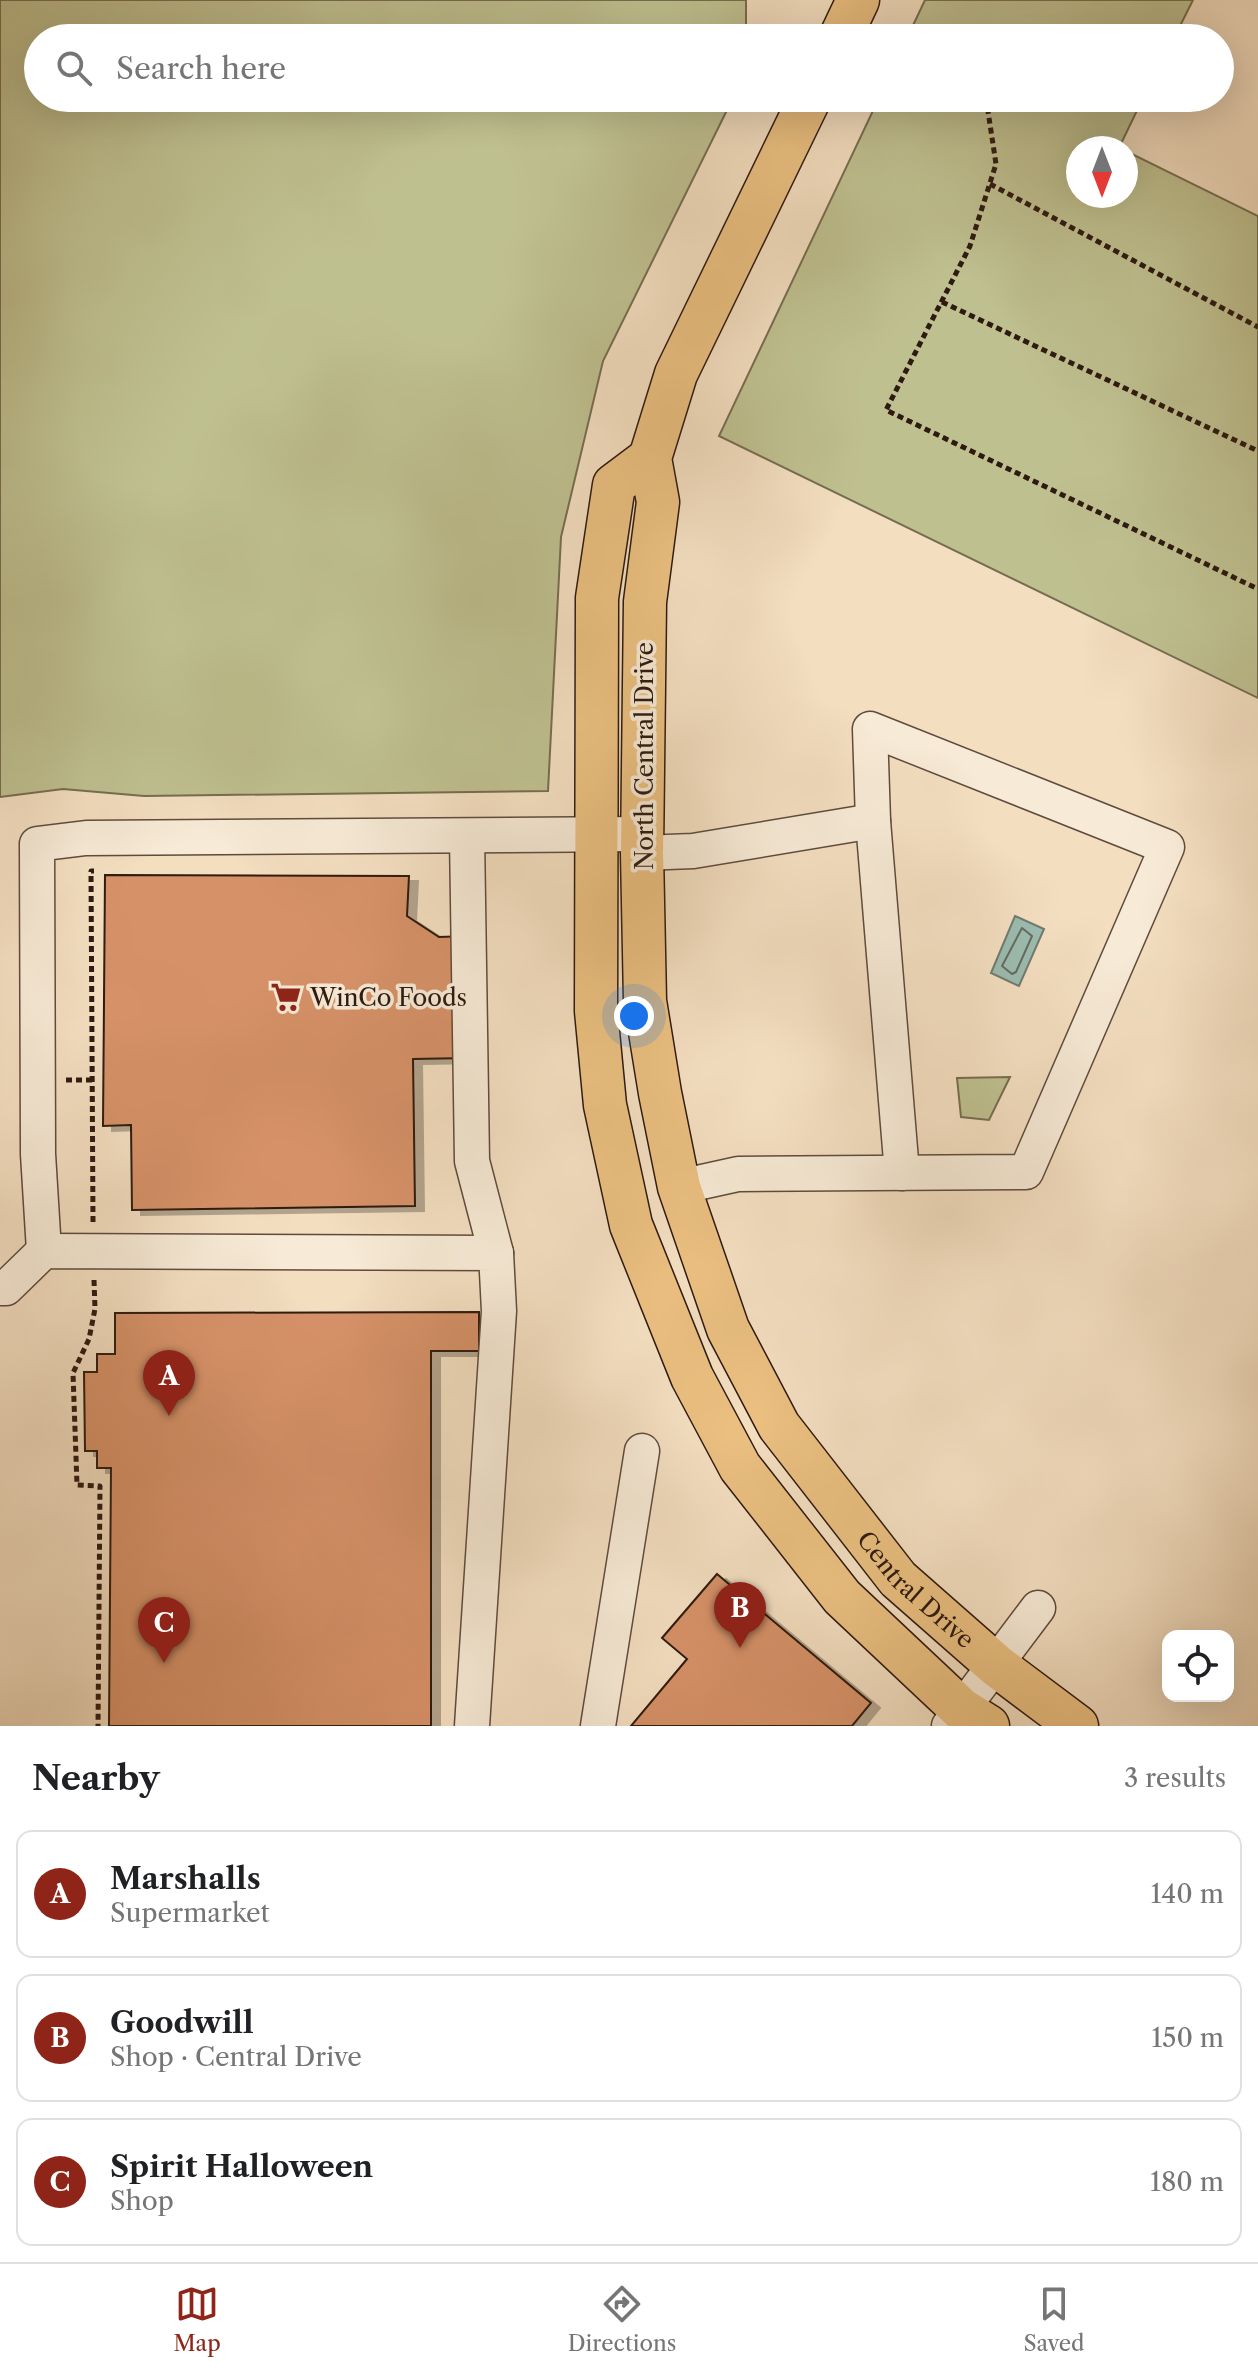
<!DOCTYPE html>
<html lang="en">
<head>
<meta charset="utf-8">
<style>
  :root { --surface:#fff; --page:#f2f2f2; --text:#202124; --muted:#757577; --line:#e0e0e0; --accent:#8f2418 }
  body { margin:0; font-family:"Libre Caslon Text",serif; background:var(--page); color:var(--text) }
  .controls { position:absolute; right:24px; bottom:24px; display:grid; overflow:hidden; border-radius:16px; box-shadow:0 8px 32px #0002 }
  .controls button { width:72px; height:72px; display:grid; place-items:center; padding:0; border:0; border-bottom:2px solid var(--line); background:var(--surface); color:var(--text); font:40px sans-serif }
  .compass { position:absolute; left:1066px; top:136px; width:72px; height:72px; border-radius:50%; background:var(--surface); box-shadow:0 8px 32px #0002; rotate:180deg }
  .you { position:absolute; left:634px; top:1016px; width:28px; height:28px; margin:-20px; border:6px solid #fff; border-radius:50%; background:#1a73e8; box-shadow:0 0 0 12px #1a73e833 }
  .badge { display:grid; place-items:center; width:52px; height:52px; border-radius:50%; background:var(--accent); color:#fff; font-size:26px; font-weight:700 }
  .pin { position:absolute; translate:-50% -66px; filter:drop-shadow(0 2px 4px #0008) }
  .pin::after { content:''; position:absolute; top:42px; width:28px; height:24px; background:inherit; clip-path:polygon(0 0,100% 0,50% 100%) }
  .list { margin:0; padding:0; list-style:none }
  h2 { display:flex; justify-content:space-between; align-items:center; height:104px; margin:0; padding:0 32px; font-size:34px }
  h2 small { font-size:26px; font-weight:400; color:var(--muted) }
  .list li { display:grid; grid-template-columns:52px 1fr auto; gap:24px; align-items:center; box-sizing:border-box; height:128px; margin:0 16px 16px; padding:0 16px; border:2px solid var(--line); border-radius:16px }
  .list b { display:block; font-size:30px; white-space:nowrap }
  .list p { margin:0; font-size:26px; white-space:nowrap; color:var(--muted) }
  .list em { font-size:26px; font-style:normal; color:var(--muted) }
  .icon { flex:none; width:44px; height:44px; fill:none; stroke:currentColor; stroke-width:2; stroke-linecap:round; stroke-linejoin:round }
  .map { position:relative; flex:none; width:1258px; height:1726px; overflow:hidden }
  .search { position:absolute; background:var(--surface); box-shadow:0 8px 32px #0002; left:24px; right:24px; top:24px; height:88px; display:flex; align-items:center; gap:20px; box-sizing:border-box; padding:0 28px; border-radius:44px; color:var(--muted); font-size:30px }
  .sheet { height:536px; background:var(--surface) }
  nav { display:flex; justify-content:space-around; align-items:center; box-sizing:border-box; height:112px; border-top:2px solid var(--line); background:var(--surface); font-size:22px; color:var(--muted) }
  nav a { display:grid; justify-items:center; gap:4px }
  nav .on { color:var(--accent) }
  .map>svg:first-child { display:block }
</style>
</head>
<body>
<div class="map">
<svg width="1258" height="1726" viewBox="0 0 1258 1726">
  <defs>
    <filter id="shadow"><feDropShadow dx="9" dy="5" stdDeviation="0" flood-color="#0004"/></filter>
  </defs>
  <rect width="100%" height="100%" fill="#f3dec0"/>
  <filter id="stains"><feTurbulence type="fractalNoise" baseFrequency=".0025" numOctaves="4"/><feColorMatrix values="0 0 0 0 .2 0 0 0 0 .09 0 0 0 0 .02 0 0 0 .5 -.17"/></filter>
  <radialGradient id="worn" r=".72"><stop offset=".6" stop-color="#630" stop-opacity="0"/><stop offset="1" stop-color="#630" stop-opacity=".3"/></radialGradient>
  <!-- green -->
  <g fill="#bfc090" stroke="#766d50" stroke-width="2">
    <polygon points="0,0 746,0 746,38 38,38 38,98 733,98 603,361 561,537 548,791 144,796 63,789 0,797"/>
    <polygon points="925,0 1193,0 1174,38 907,38"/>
    <polygon points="879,98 1143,98 1119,148 1078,148 1078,196 1126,196 1126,151 1258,216 1258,698 719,436"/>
    <polygon points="1010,1077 989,1120 961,1117 957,1078"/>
  </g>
  <!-- water -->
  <polygon fill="#9bbcb0" stroke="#6f7b70" stroke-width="2" points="1015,916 1044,929 1019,986 991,973"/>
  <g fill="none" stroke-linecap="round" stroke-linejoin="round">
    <!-- shore -->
    <polygon stroke="#646b60" stroke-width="2" points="1022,928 1032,936 1016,972 1012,974 1002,966"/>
  </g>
  <!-- building -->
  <g fill="#d69167" stroke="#2e1a11" stroke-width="2" filter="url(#shadow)">
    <polygon points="105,875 409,876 407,916 439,937 467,936 469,1058 413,1059 415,1206 132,1210 131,1125 103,1126"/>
    <polygon points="479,1312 479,1351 431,1351 431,1726 109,1726 111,1468 97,1468 97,1451 85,1451 84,1372 97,1372 97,1354 115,1354 115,1313"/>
    <polygon points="717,1574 871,1703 852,1726 631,1726 687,1659 662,1638"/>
  </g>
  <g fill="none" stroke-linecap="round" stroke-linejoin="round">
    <!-- minor casing -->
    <g stroke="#5f4b3d" stroke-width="37">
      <g id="minor">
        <polyline points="873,821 902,1173"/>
        <polyline points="467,836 472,1161 496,1253"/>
        <polyline points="642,853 693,851 873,821 870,729 1167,847 1026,1172 738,1174 679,1187"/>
        <polyline points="44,1251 38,1154 37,844 86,838 642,834"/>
        <polyline points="0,1288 6,1288 44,1251 496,1253 499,1311 472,1726"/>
        <polyline points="598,1726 642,1451"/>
        <polyline points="949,1726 1038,1608"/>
      </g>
    </g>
    <!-- major casing -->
    <g stroke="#2e1a11" stroke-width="45">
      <g id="major">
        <polyline points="840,38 858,0"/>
        <path id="s1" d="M810,98L676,374L650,458L658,502L645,602L642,853L645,1001L660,1093L679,1187L728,1329L779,1426L898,1579L997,1666L1077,1726"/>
        <polyline points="650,458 614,485 597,598 596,1011 605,1105 631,1225 692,1377 740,1467 842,1597 961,1709 988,1726"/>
      </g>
    </g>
    <!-- path -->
    <g stroke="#2e1a11" stroke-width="5" stroke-dasharray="6 4" stroke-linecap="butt">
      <polyline points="879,32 892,38"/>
      <polyline points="986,98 996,164 970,246 886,410 1258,589"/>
      <polyline points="990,184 1258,327"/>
      <polyline points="942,302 1258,451"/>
      <polyline points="66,1080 93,1080"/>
      <polyline points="93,1222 91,871 94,871"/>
      <polyline points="94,1280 95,1309 89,1339 73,1373 77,1485 100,1486 98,1726"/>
    </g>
    <!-- minor -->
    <use href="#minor" stroke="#f7ead6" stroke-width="34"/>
    <!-- major -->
    <use href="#major" stroke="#eabf80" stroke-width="42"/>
  </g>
  <!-- icons -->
  <defs>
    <g id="supermarket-bare" transform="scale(2.4)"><path d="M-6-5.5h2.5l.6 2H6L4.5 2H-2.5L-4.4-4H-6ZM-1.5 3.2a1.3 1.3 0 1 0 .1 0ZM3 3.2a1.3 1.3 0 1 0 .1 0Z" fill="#8f2418" stroke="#f7ead6" stroke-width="2.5" paint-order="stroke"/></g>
  </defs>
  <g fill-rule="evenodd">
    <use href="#supermarket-bare" x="286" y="997"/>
  </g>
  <g text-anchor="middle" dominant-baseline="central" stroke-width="7" stroke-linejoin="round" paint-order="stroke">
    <!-- street labels -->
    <g font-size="24" fill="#2e1a11" stroke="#f7ead6">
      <text transform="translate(644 756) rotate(-90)">North Central Drive</text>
      <text stroke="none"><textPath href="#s1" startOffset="1602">Central Drive</textPath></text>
    </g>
    <!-- poi labels -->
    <g font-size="24" fill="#2e1a11" stroke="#f7ead6" text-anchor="start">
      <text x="310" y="997">WinCo Foods</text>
    </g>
  </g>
  <rect width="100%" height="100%" filter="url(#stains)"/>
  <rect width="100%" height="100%" fill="url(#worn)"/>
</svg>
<div class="controls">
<button><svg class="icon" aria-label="locate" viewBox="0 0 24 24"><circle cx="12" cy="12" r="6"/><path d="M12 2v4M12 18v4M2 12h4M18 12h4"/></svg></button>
</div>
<svg class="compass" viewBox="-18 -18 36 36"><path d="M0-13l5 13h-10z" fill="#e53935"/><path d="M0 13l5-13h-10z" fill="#757577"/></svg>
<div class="you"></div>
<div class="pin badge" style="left:169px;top:1416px">A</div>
<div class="pin badge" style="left:740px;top:1648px">B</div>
<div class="pin badge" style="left:164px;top:1663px">C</div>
<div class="search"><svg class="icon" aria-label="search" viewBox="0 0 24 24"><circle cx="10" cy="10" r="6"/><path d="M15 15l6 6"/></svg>Search here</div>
</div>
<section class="sheet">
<h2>Nearby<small>3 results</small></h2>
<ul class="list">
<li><span class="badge">A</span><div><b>Marshalls</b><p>Supermarket</p></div><em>140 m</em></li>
<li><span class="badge">B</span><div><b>Goodwill</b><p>Shop · Central Drive</p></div><em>150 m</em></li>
<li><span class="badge">C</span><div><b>Spirit Halloween</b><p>Shop</p></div><em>180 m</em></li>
</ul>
</section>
<nav>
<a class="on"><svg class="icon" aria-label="map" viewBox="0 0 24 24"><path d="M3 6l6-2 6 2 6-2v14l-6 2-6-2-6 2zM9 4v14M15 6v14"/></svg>Map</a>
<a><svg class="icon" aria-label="directions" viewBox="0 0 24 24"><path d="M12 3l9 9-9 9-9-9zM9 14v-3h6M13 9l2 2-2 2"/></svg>Directions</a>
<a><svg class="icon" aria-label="saved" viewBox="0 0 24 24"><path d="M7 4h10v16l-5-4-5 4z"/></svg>Saved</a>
</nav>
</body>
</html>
